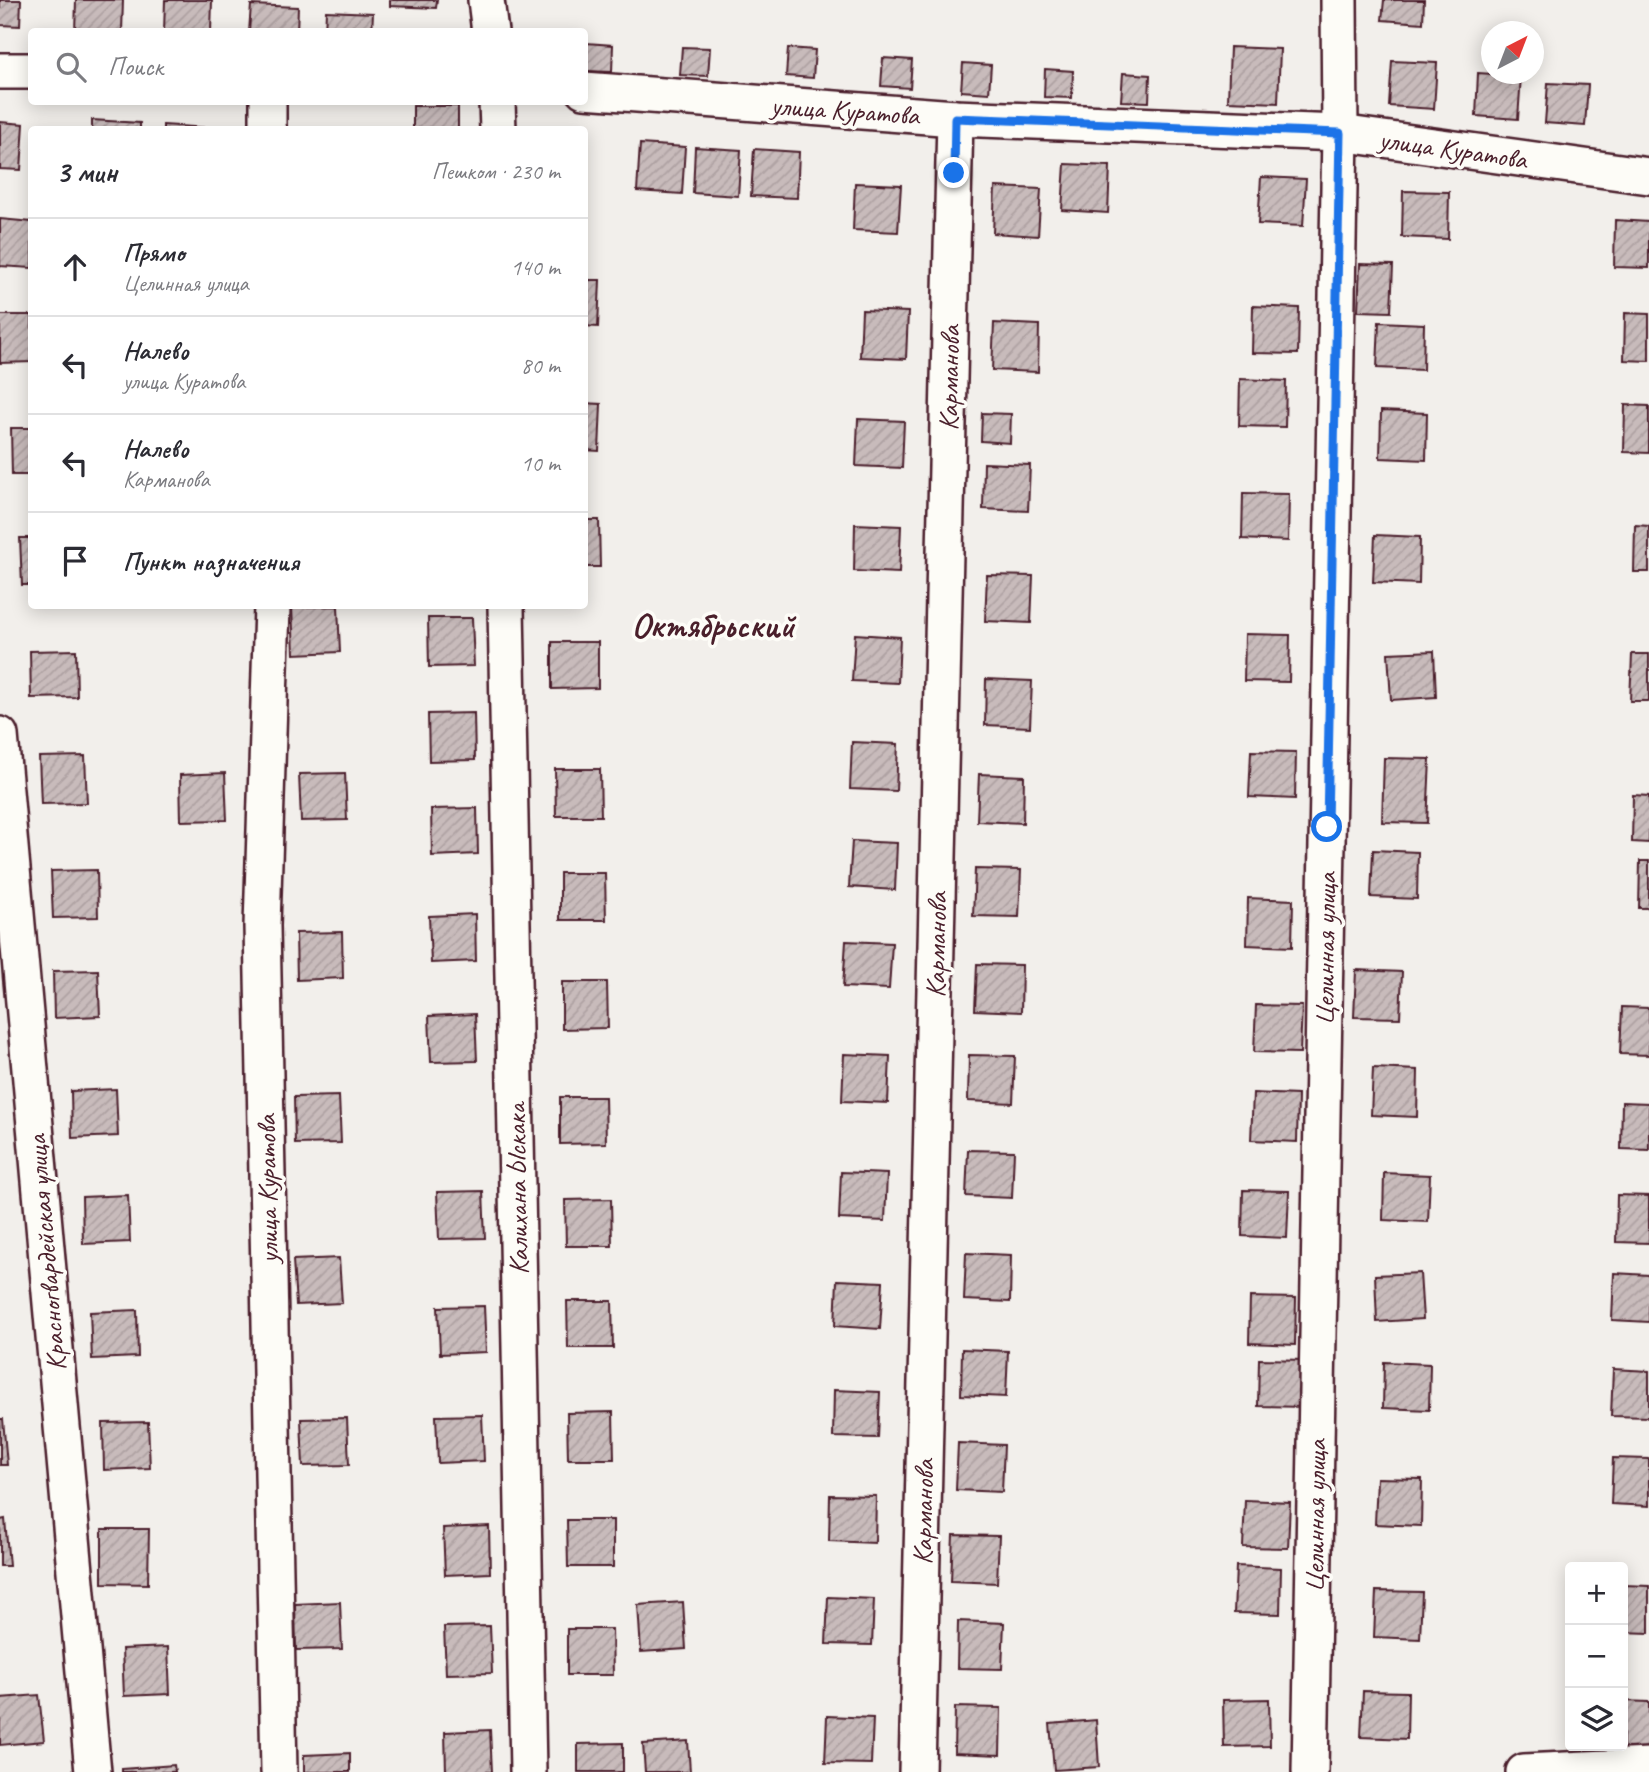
<!DOCTYPE html>
<html lang="ru">
<head>
<meta charset="utf-8">
<style>
  :root { --surface:#fff; --page:#f7f7f7; --text:#2b2b33; --muted:#7c7c81; --line:#e1e1e2 }
  body { margin:0; font-family:Caveat,sans-serif; background:var(--page); color:var(--text) }
  .controls { position:absolute; right:21px; bottom:21px; display:grid; overflow:hidden; border-radius:7px; box-shadow:0 4px 18px #0003 }
  .controls button { width:63px; height:63px; display:grid; place-items:center; padding:0; border:0; border-bottom:2px solid var(--line); background:var(--surface); color:var(--text); font:35px sans-serif }
  .compass { position:absolute; left:1481px; top:21px; width:63px; height:63px; border-radius:50%; background:var(--surface); box-shadow:0 4px 18px #0003; rotate:42deg }
  .stop { position:absolute; width:21px; height:21px; margin:-16px; border:5px solid #1a73e8; border-radius:50%; background:#fff }
  .stop.end { background:#1a73e8; border-color:#fff; box-shadow:0 2px 7px #0008 }
  .list { margin:0; padding:0; list-style:none }
  h2 { display:flex; justify-content:space-between; align-items:center; height:91px; margin:0; padding:0 28px; font-size:30px }
  h2 small { font-size:23px; font-weight:400; color:var(--muted) }
  .list li { display:grid; grid-template-columns:46px 1fr auto; gap:21px; align-items:center; box-sizing:border-box; height:98px; padding:0 28px; border-top:2px solid var(--line) }
  .list b { display:block; font-size:26px; white-space:nowrap }
  .list p { margin:0; font-size:23px; white-space:nowrap; color:var(--muted) }
  .list em { font-size:23px; font-style:normal; color:var(--muted) }
  .icon { flex:none; width:38px; height:38px; fill:none; stroke:currentColor; stroke-width:2; stroke-linecap:round; stroke-linejoin:round }
  .map { position:relative; flex:none; width:1649px; height:1772px; overflow:hidden }
  .search { position:absolute; background:var(--surface); box-shadow:0 4px 18px #0003; left:28px; top:28px; width:560px; height:77px; display:flex; align-items:center; gap:18px; box-sizing:border-box; padding:0 24px; border-radius:7px; color:var(--muted); font-size:26px }
  .panel { position:absolute; background:var(--surface); box-shadow:0 4px 18px #0003; left:28px; top:126px; width:560px; height:483px; border-radius:7px }
  .map>svg:first-child { display:block }
</style>
</head>
<body>
<div class="map">
<svg width="1649" height="1772" viewBox="0 0 1649 1772">
  <defs>
    <pattern id="building-hatch" width="6" height="6" patternUnits="userSpaceOnUse" patternTransform="scale(1.75)"><rect width="6" height="6" fill="#c8bbbb"/><path d="M-1 1l2-2M0 6l6-6M5 7l2-2" fill="none" stroke="#ada0a1"/></pattern>
  </defs>
  <rect width="100%" height="100%" fill="#f2efeb"/>
  <filter id="ink" filterUnits="userSpaceOnUse"><feTurbulence type="fractalNoise" baseFrequency=".0143" numOctaves="2"/><feDisplacementMap in="SourceGraphic" scale="14" xChannelSelector="R" yChannelSelector="G"/><feConvolveMatrix kernelMatrix="1 2 1 2 8 2 1 2 1" color-interpolation-filters="sRGB"/></filter>
  <g filter="url(#ink)">
    <!-- building -->
    <g fill="url(#building-hatch)" stroke="#4a1f2b" stroke-width="2">
      <polygon points="0,0 21,0 20,26 0,25"/>
      <polygon points="76,0 123,0 122,32 75,32"/>
      <polygon points="165,0 212,0 211,32 164,32"/>
      <polygon points="390,0 437,0 436,8 390,6"/>
      <polygon points="1384,0 1424,0 1423,23 1382,20"/>
      <polygon points="251,5 298,7 297,32 249,32"/>
      <polygon points="326,11 373,13 372,32 325,32"/>
      <polygon points="586,43 613,45 612,72 584,71"/>
      <polygon points="682,47 710,48 708,76 680,75"/>
      <polygon points="1230,47 1280,49 1278,103 1228,101"/>
      <polygon points="788,48 815,50 813,78 786,76"/>
      <polygon points="883,58 912,60 910,88 881,86"/>
      <polygon points="1392,61 1437,63 1434,109 1389,106"/>
      <polygon points="963,63 991,65 989,93 961,91"/>
      <polygon points="1045,69 1073,71 1072,98 1044,97"/>
      <polygon points="1123,73 1150,75 1149,102 1121,101"/>
      <polygon points="1478,73 1521,76 1518,119 1476,116"/>
      <polygon points="1548,83 1588,85 1585,126 1545,123"/>
      <rect x="413" y="106" width="45" height="24"/>
      <polygon points="92,120 140,123 140,130 92,130"/>
      <polygon points="0,122 24,124 21,170 0,169"/>
      <polygon points="163,125 208,128 208,130 163,130"/>
      <polygon points="640,144 685,147 682,194 637,191"/>
      <polygon points="695,147 741,150 738,196 693,193"/>
      <polygon points="754,149 799,152 797,198 751,196"/>
      <polygon points="1065,164 1110,166 1108,213 1062,210"/>
      <polygon points="1261,177 1306,179 1303,226 1258,224"/>
      <polygon points="855,183 901,185 898,232 853,230"/>
      <polygon points="995,187 1041,189 1038,236 993,233"/>
      <polygon points="1403,191 1449,192 1448,239 1402,237"/>
      <polygon points="0,219 32,222 32,268 0,266"/>
      <polygon points="1615,220 1649,222 1649,268 1614,267"/>
      <polygon points="1360,264 1393,265 1391,312 1358,311"/>
      <polygon points="584,280 600,280 598,327 584,326"/>
      <polygon points="1253,306 1299,308 1298,354 1252,353"/>
      <polygon points="862,310 908,312 906,359 860,357"/>
      <polygon points="1625,313 1649,314 1649,361 1624,360"/>
      <polygon points="0,315 32,315 32,362 0,363"/>
      <polygon points="1379,322 1424,324 1423,370 1377,368"/>
      <polygon points="994,323 1039,325 1038,372 992,370"/>
      <polygon points="1240,379 1286,381 1285,427 1239,426"/>
      <polygon points="584,403 601,404 599,451 584,450"/>
      <polygon points="1625,405 1649,406 1649,453 1624,452"/>
      <polygon points="1381,411 1427,413 1426,460 1380,458"/>
      <polygon points="982,413 1011,414 1010,443 981,441"/>
      <polygon points="858,419 904,421 902,468 856,466"/>
      <polygon points="11,428 32,428 32,475 12,475"/>
      <polygon points="984,463 1030,465 1028,511 983,509"/>
      <polygon points="1243,493 1289,494 1288,541 1242,539"/>
      <polygon points="584,520 599,520 600,567 584,567"/>
      <polygon points="855,524 901,526 899,573 854,571"/>
      <polygon points="1635,525 1649,526 1649,572 1634,572"/>
      <polygon points="1375,535 1420,537 1419,584 1373,582"/>
      <polygon points="20,538 32,538 32,585 22,585"/>
      <polygon points="987,575 1033,576 1031,623 985,621"/>
      <polygon points="338,606 340,652 294,654 292,607"/>
      <polygon points="428,618 472,618 474,666 429,667"/>
      <polygon points="855,634 900,637 898,683 852,681"/>
      <polygon points="1245,634 1290,635 1289,682 1244,681"/>
      <polygon points="552,642 598,642 598,688 552,689"/>
      <polygon points="76,650 77,697 31,698 30,651"/>
      <polygon points="1434,651 1436,697 1391,700 1388,653"/>
      <polygon points="1632,654 1649,654 1649,701 1630,701"/>
      <polygon points="986,679 1032,681 1030,727 985,725"/>
      <polygon points="474,713 475,760 429,761 428,714"/>
      <polygon points="852,742 898,744 896,791 850,789"/>
      <polygon points="1251,751 1296,752 1295,799 1249,797"/>
      <polygon points="85,756 87,803 41,804 39,757"/>
      <polygon points="1384,758 1430,759 1427,823 1382,822"/>
      <polygon points="555,769 600,769 601,816 556,816"/>
      <polygon points="225,773 227,820 181,821 180,775"/>
      <polygon points="345,773 347,820 301,821 299,774"/>
      <polygon points="979,774 1024,776 1023,823 977,821"/>
      <polygon points="1633,795 1649,796 1649,843 1632,842"/>
      <polygon points="477,808 478,854 432,856 431,809"/>
      <polygon points="852,841 897,843 895,890 849,887"/>
      <polygon points="1373,850 1418,852 1417,899 1371,897"/>
      <polygon points="1640,861 1649,861 1649,908 1639,908"/>
      <polygon points="975,869 1021,870 1019,917 973,916"/>
      <polygon points="97,870 98,917 53,918 51,871"/>
      <polygon points="560,873 605,873 606,920 560,920"/>
      <polygon points="1248,898 1293,900 1292,947 1247,945"/>
      <polygon points="475,914 476,961 431,963 429,916"/>
      <polygon points="342,932 343,978 297,980 296,933"/>
      <polygon points="846,941 892,943 889,989 843,987"/>
      <polygon points="977,964 1022,965 1021,1012 975,1010"/>
      <polygon points="98,970 100,1016 54,1018 53,971"/>
      <polygon points="1356,970 1402,972 1400,1018 1354,1017"/>
      <polygon points="562,982 607,982 608,1028 562,1029"/>
      <polygon points="1256,1005 1302,1006 1300,1053 1254,1052"/>
      <polygon points="1622,1007 1649,1008 1649,1055 1620,1054"/>
      <polygon points="475,1014 477,1061 431,1062 429,1016"/>
      <polygon points="844,1054 890,1056 888,1103 842,1101"/>
      <polygon points="969,1055 1015,1056 1013,1103 968,1101"/>
      <polygon points="1373,1068 1418,1070 1417,1117 1371,1115"/>
      <polygon points="116,1089 118,1136 72,1138 71,1091"/>
      <polygon points="1253,1093 1298,1095 1297,1142 1251,1140"/>
      <polygon points="339,1096 341,1143 295,1144 294,1097"/>
      <polygon points="560,1097 605,1097 606,1143 560,1144"/>
      <polygon points="1622,1102 1649,1103 1649,1150 1621,1149"/>
      <polygon points="968,1150 1014,1151 1012,1198 966,1196"/>
      <polygon points="841,1172 887,1174 885,1221 839,1219"/>
      <polygon points="1384,1173 1430,1175 1428,1222 1383,1220"/>
      <polygon points="1243,1190 1289,1191 1287,1238 1242,1236"/>
      <polygon points="483,1191 485,1238 439,1239 437,1192"/>
      <polygon points="128,1195 130,1242 83,1244 82,1197"/>
      <polygon points="1617,1195 1649,1196 1649,1243 1616,1242"/>
      <polygon points="611,1199 612,1246 566,1246 565,1200"/>
      <polygon points="966,1253 1011,1255 1010,1302 964,1300"/>
      <polygon points="339,1258 342,1303 296,1305 293,1260"/>
      <polygon points="1420,1273 1423,1319 1377,1322 1375,1275"/>
      <polygon points="1614,1273 1649,1275 1649,1322 1612,1320"/>
      <polygon points="837,1280 883,1282 880,1329 835,1326"/>
      <polygon points="1250,1297 1296,1298 1295,1345 1249,1343"/>
      <polygon points="567,1301 612,1301 613,1348 568,1348"/>
      <polygon points="484,1306 486,1352 440,1354 438,1307"/>
      <polygon points="137,1310 138,1357 92,1359 90,1312"/>
      <polygon points="962,1349 1008,1351 1006,1397 961,1395"/>
      <polygon points="1259,1359 1305,1360 1303,1407 1258,1406"/>
      <polygon points="1384,1362 1430,1364 1429,1410 1383,1408"/>
      <polygon points="1613,1369 1649,1371 1649,1417 1611,1416"/>
      <polygon points="834,1390 880,1392 878,1438 833,1437"/>
      <polygon points="613,1412 614,1459 568,1459 567,1413"/>
      <polygon points="482,1415 484,1461 438,1463 436,1416"/>
      <polygon points="347,1418 349,1465 303,1466 301,1419"/>
      <polygon points="0,1419 3,1419 7,1465 0,1465"/>
      <polygon points="148,1422 150,1468 104,1470 103,1423"/>
      <polygon points="958,1443 1004,1445 1002,1492 956,1490"/>
      <polygon points="1613,1458 1649,1459 1649,1506 1611,1504"/>
      <polygon points="1377,1478 1422,1479 1421,1526 1375,1524"/>
      <polygon points="830,1495 876,1496 875,1543 829,1541"/>
      <polygon points="1245,1500 1290,1502 1288,1548 1243,1547"/>
      <polygon points="5,1519 9,1566 0,1566 0,1520"/>
      <polygon points="567,1520 613,1520 613,1567 568,1567"/>
      <polygon points="489,1526 490,1573 445,1575 443,1528"/>
      <polygon points="102,1529 149,1529 148,1584 102,1583"/>
      <polygon points="953,1535 999,1536 997,1583 951,1581"/>
      <polygon points="1236,1566 1281,1568 1280,1614 1234,1613"/>
      <polygon points="1623,1585 1649,1586 1649,1633 1623,1632"/>
      <polygon points="1376,1591 1422,1592 1420,1639 1374,1637"/>
      <polygon points="828,1597 874,1599 872,1645 826,1644"/>
      <polygon points="340,1602 342,1649 296,1650 295,1604"/>
      <polygon points="683,1602 686,1649 641,1652 638,1605"/>
      <polygon points="958,1621 1004,1623 1002,1669 957,1668"/>
      <polygon points="490,1626 492,1673 446,1674 444,1627"/>
      <polygon points="567,1629 612,1629 613,1675 567,1675"/>
      <polygon points="168,1647 170,1694 124,1696 122,1649"/>
      <polygon points="1363,1691 1408,1692 1407,1739 1361,1737"/>
      <polygon points="39,1695 44,1741 0,1745 0,1698"/>
      <polygon points="1269,1699 1270,1746 1224,1747 1223,1700"/>
      <polygon points="1623,1701 1649,1702 1649,1749 1610,1747 1623,1746"/>
      <polygon points="955,1707 1001,1708 1000,1755 954,1753"/>
      <polygon points="827,1716 873,1718 871,1764 825,1763"/>
      <polygon points="1096,1720 1099,1767 1054,1770 1050,1724"/>
      <polygon points="490,1730 492,1772 446,1772 445,1732"/>
      <polygon points="688,1741 690,1772 645,1772 643,1744"/>
      <polygon points="623,1743 623,1772 578,1772 578,1744"/>
      <polygon points="350,1753 350,1772 304,1772 304,1755"/>
      <polygon points="174,1765 175,1772 122,1772 122,1769"/>
    </g>
    <g fill="none" stroke-linecap="round" stroke-linejoin="round">
      <!-- street casing -->
      <g stroke="#4a1f2b" stroke-width="40">
        <g id="street">
          <polyline points="486,0 490,32"/>
          <polyline points="0,71 32,71"/>
          <polyline points="584,90 955,118 1340,133 1649,176"/>
          <polyline points="268,102 268,130"/>
          <polyline points="497,102 498,130"/>
          <polyline points="272,606 262,926 279,1772"/>
          <polyline points="506,606 528,1772"/>
          <polyline points="0,735 93,1772"/>
          <polyline points="917,1772 955,118"/>
          <polyline points="1310,1772 1340,133 1339,0"/>
          <polyline points="1524,1772 1649,1766"/>
        </g>
      </g>
      <!-- street -->
      <use href="#street" stroke="#fdfcf7" stroke-width="35"/>
    </g>
  </g>
  <g fill="none" stroke-linecap="round" stroke-linejoin="round" filter="url(#ink)">
    <!-- route -->
    <polyline stroke="#1a73e8" stroke-width="9" points="954,173 955,118 1340,133 1327,827"/>
  </g>
  <g text-anchor="middle" dominant-baseline="central" stroke-width="7" stroke-linejoin="round" paint-order="stroke">
    <!-- street labels -->
    <g font-size="28" fill="#4a1f2b" stroke="#fdfcf7">
      <text transform="translate(845 110) rotate(4)">улица Куратова</text>
      <text transform="translate(1453 149) rotate(8)">улица Куратова</text>
      <text transform="translate(949 378) rotate(-89)">Карманова</text>
      <text transform="translate(936 945) rotate(-89)">Карманова</text>
      <text transform="translate(1325 949) rotate(-89)">Целинная улица</text>
      <text transform="translate(267 1189) rotate(-91)">улица Куратова</text>
      <text transform="translate(517 1189) rotate(-91)">Калихана Ыскака</text>
      <text transform="translate(46 1253) rotate(-95)">Красногвардейская улица</text>
      <text transform="translate(923 1512) rotate(-89)">Карманова</text>
      <text transform="translate(1315 1516) rotate(-89)">Целинная улица</text>
    </g>
    <!-- district labels -->
    <g font-size="35" font-weight="bold" fill="#4a1f2b" stroke="#fdfcf7">
      <text x="713" y="625">Октябрьский</text>
    </g>
  </g>
</svg>
<div class="controls">
<button>+</button>
<button>−</button>
<button><svg class="icon" aria-label="layers" viewBox="0 0 24 24"><path d="M12 4l9 5-9 5-9-5zM3 14l9 5 9-5"/></svg></button>
</div>
<svg class="compass" viewBox="-18 -18 36 36"><path d="M0-13l5 13h-10z" fill="#e53935"/><path d="M0 13l5-13h-10z" fill="#7c7c81"/></svg>
<div class="stop" style="left:1327px;top:827px"></div>
<div class="stop end" style="left:954px;top:173px"></div>
<div class="search"><svg class="icon" aria-label="search" viewBox="0 0 24 24"><circle cx="10" cy="10" r="6"/><path d="M15 15l6 6"/></svg>Поиск</div>
<section class="panel">
<h2>3 мин<small>Пешком · 230 m</small></h2>
<ul class="list">
<li><svg class="icon" aria-label="ahead" viewBox="0 0 24 24"><path d="M12 20V5M6 11l6-6 6 6"/></svg><div><b>Прямо</b><p>Целинная улица</p></div><em>140 m</em></li>
<li><svg class="icon" aria-label="left" viewBox="0 0 24 24"><path d="M17 20v-9H6M10 6l-5 5 5 5"/></svg><div><b>Налево</b><p>улица Куратова</p></div><em>80 m</em></li>
<li><svg class="icon" aria-label="left" viewBox="0 0 24 24"><path d="M17 20v-9H6M10 6l-5 5 5 5"/></svg><div><b>Налево</b><p>Карманова</p></div><em>10 m</em></li>
<li><svg class="icon" aria-label="arrive" viewBox="0 0 24 24"><path d="M6 21V4h12l-3 4 3 4H6"/></svg><div><b>Пункт назначения</b></div></li>
</ul>
</section>
</div>
</body>
</html>
